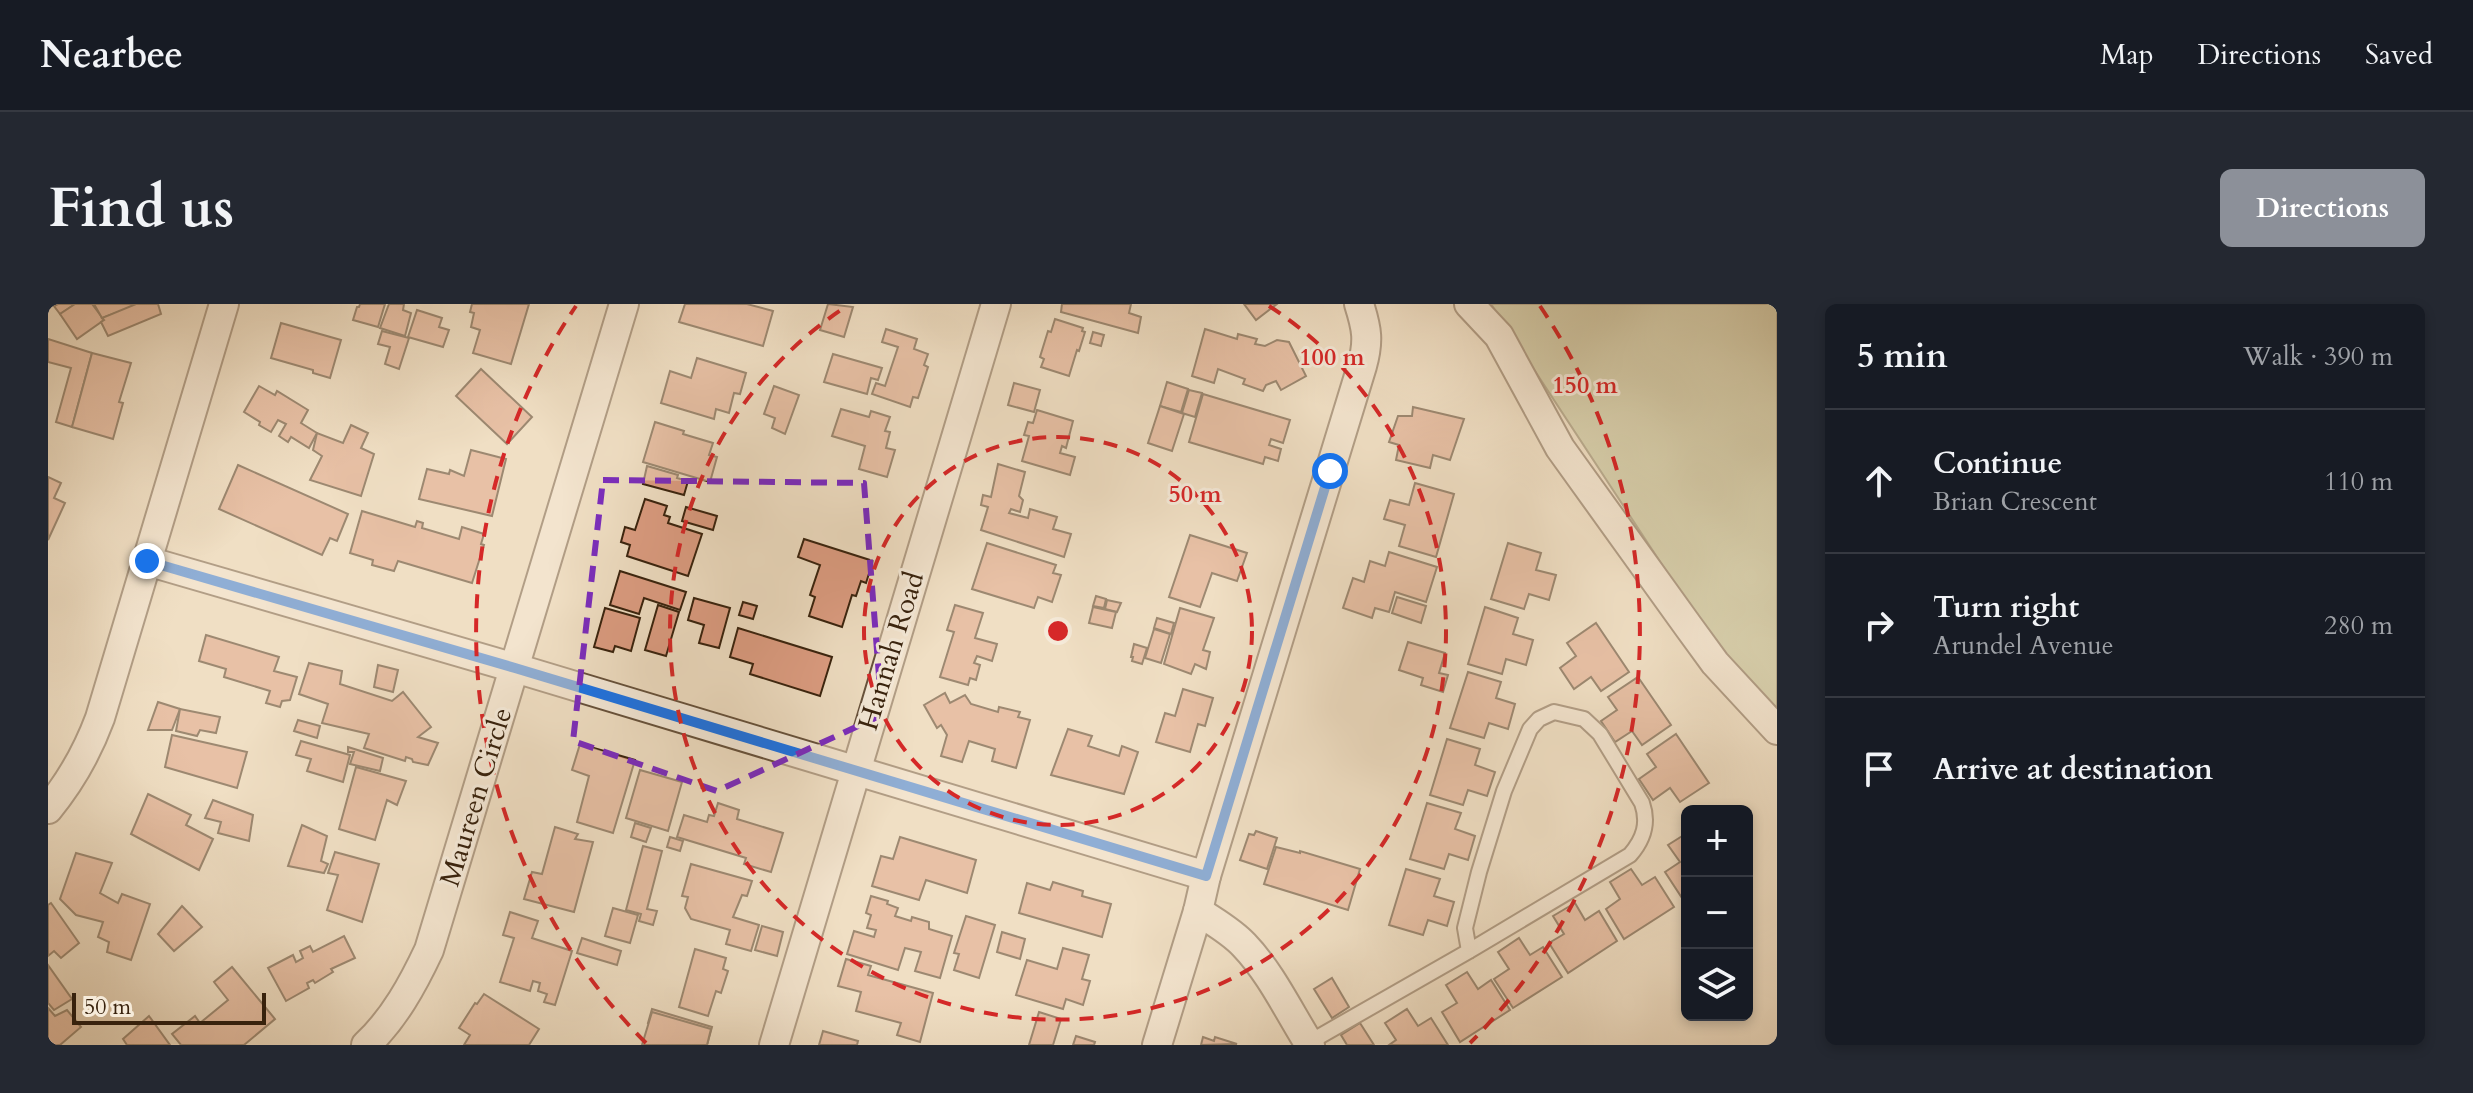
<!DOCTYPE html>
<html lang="en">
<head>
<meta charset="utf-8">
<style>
  :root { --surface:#171b24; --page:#242831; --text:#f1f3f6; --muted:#9ea1a6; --line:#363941; --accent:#8c9099 }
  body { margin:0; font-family:Cardo,serif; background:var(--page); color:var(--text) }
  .controls { position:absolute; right:24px; bottom:24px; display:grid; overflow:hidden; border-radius:12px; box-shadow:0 4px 12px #0003 }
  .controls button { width:72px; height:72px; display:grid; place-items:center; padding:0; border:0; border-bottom:2px solid var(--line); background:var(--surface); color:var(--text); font:40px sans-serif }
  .scale { position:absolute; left:24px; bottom:20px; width:194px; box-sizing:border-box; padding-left:8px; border:4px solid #38220d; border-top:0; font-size:22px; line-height:28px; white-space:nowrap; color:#38220d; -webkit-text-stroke:6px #f5ead9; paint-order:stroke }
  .stop { position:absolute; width:24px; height:24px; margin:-18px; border:6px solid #1a73e8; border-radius:50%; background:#fff }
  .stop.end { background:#1a73e8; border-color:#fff; box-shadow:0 2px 8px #0008 }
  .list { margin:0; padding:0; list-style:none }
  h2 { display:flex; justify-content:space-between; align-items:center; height:104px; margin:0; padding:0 32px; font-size:34px }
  h2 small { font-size:26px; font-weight:400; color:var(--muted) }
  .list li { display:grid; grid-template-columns:52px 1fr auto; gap:24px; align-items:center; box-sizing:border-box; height:144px; padding:0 32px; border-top:2px solid var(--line) }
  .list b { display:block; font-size:30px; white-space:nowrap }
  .list p { margin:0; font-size:26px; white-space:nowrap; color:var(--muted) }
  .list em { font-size:26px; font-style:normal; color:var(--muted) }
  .icon { flex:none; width:44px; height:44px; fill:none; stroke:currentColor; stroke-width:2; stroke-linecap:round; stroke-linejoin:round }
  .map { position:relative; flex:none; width:1729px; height:741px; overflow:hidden; border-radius:12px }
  header { display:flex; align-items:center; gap:48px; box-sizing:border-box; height:112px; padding:0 40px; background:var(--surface); border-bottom:2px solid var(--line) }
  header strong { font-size:38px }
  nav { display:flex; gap:44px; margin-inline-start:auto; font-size:28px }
  .intro { display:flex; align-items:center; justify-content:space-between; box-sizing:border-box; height:192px; padding:0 48px }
  h1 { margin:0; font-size:56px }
  .button { padding:20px 36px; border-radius:12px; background:var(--accent); color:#fff; font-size:28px; font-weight:700 }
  main { display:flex; gap:48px; padding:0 48px }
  aside { flex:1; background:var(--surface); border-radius:12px; box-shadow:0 4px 12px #0003 }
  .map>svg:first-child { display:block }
</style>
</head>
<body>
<header>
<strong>Nearbee</strong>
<nav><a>Map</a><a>Directions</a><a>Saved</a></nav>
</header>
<div class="intro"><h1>Find us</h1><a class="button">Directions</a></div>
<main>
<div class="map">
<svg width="1729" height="741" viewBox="0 0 1729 741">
  <rect width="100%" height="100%" fill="#f0dfc4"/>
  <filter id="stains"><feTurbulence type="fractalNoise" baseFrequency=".0025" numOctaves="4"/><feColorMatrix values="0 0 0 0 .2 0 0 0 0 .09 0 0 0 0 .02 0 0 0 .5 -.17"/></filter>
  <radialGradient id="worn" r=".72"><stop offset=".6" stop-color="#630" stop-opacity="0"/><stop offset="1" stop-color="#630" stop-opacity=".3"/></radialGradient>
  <!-- green -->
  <polygon fill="#bcc192" stroke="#7a7250" stroke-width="2" points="1443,0 1729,0 1729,408 1687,372"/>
  <!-- building -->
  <g fill="#dd9d82" stroke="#38220d" stroke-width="2">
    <polygon points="10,0 25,0 26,1 12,10 6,2"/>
    <polygon points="27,0 44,0 56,16 29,35 12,10"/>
    <polygon points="46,0 92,0 54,14"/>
    <polygon points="88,0 110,0 113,10 60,32 53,18 56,16 54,14"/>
    <polygon points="312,0 337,0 330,23 305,16 309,3 311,3"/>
    <polygon points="341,0 356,0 355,6 363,9 357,32 332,24"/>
    <polygon points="424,0 481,0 463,60 425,49 432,26 423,23 426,9 422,8"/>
    <polygon points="637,0 699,0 725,7 715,42 631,18"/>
    <polygon points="780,0 805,3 796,33 772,26"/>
    <polygon points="1014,0 1083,0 1081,9 1093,13 1090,29 1013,8"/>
    <polygon points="1196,0 1229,0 1208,16"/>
    <polygon points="369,6 394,14 391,23 401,26 395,43 360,33"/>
    <polygon points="1007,15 1035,24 1034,27 1037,28 1031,47 1029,46 1021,72 993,63 996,55 992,53 1000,27 1003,28"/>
    <polygon points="233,19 293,36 282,74 265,69 265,66 223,54"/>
    <polygon points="838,25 869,35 866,45 880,50 876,61 880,63 870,94 865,93 862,103 824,90 828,79 837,82 850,43 834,38"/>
    <polygon points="1157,25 1189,35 1190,30 1209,35 1207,40 1217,42 1229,36 1241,38 1258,72 1233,86 1228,77 1218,81 1215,87 1195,80 1197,75 1170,65 1166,79 1144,72"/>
    <polygon points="334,27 361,34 351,65 337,60 342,43 330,40"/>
    <polygon points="1045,28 1056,31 1053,42 1042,39"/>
    <polygon points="0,35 44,49 24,123 8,118 23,64 0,58"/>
    <polygon points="44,49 83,59 71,98 75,99 65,135 24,123"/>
    <polygon points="785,50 834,64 830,76 823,74 819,90 776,78"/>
    <polygon points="649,54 698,69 692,90 686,89 681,109 668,105 666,115 613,99 622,67 643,74"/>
    <polygon points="433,65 484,113 459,140 408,92"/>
    <polygon points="1119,78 1140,85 1133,108 1112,102"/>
    <polygon points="966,79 992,86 986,108 960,101"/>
    <polygon points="211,82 227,91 229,87 260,106 253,119 269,129 261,144 243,133 240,138 231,132 238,120 230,116 223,128 211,121 212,118 196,108"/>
    <polygon points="726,82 751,91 737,130 724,124 727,114 716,110"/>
    <polygon points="1141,86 1154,89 1147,113 1134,109"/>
    <polygon points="1155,90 1242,116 1235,139 1223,135 1221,141 1233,145 1230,157 1217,153 1215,160 1141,138"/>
    <polygon points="1112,102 1136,110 1124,147 1100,139"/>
    <polygon points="1365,103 1416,115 1402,156 1385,151 1382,164 1348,156 1351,141 1341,138 1350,112 1364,112"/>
    <polygon points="793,105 821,113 823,107 842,113 837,127 842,128 838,144 847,146 839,173 811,165 817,142 784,132"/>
    <polygon points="989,106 1025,117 1018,144 1014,142 1012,149 1027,153 1022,171 974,157 981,132 976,131 980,118 985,119"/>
    <polygon points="607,118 636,127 635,130 665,139 661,151 669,153 662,178 595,158"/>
    <polygon points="303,121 320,129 313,144 326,150 313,192 262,176 274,152 265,146 269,129 295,139"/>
    <polygon points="423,146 458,155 444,212 371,195 379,165 401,170 402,166 416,172"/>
    <polygon points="950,160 977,168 971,192 975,196 972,208 963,205 961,209 980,214 982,205 1009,213 1005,225 1023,230 1016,253 933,226 940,203 933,201 935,191 943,193"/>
    <polygon points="190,161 300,210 289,237 282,234 274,251 171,205"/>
    <polygon points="599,162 630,171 629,174 640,177 636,191 595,180"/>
    <polygon points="0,173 13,179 6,194 17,199 0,236"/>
    <polygon points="1367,179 1406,190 1388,253 1351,242 1357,221 1336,215 1342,196 1361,201"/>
    <polygon points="597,195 619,202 616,211 622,213 620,219 654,230 640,272 579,252 582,241 573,238 577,223 587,226"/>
    <polygon points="638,203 669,212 665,226 634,217"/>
    <polygon points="314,207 367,223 369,217 375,219 374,224 411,235 414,223 436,230 433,240 436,241 424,279 350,257 346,267 324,261 325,256 302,249"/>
    <polygon points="1142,231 1199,249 1189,277 1164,269 1152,303 1121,293"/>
    <polygon points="756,235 825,257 818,279 813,277 808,292 804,291 794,323 761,312 767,293 762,291 772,261 750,253"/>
    <polygon points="939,239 1008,261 1005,269 1013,271 1004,298 990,293 986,304 924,285"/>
    <polygon points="1460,239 1493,249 1488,266 1508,271 1501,296 1481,290 1476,305 1443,295"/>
    <polygon points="1341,248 1389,263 1378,298 1347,288 1341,308 1327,304 1324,314 1295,304 1305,274 1316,278 1322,257 1337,262"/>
    <polygon points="572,267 638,288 632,306 596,294 591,310 562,301"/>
    <polygon points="1048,292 1058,295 1056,304 1045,302"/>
    <polygon points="1349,293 1378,302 1373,319 1344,309"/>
    <polygon points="646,294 682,304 671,344 651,339 656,321 640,316"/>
    <polygon points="1059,296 1073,299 1069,308 1057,305"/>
    <polygon points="695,298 709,302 705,315 691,311"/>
    <polygon points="610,301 631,308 618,352 597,346"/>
    <polygon points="907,301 935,309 927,334 949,340 944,357 929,352 926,359 932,361 928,376 922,374 920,381 892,373 906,328 899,326"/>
    <polygon points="1045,303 1068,308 1064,324 1041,319"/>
    <polygon points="1437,303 1470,314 1465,330 1485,336 1478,361 1458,355 1454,370 1420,360"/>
    <polygon points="557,304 592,314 583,347 567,342 565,348 546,343"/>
    <polygon points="1132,304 1166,314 1155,346 1162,348 1158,365 1147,360 1143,370 1116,360"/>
    <polygon points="1109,314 1126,319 1123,330 1106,324"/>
    <polygon points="1548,319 1581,368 1553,387 1543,373 1526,385 1512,364 1528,352 1519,339"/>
    <polygon points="690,324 784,353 772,392 702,370 705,360 682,353"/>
    <polygon points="1106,325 1122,330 1113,359 1097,354"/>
    <polygon points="158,331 231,353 226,367 249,373 242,396 234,397 232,403 218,399 222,387 176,373 178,365 151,357"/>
    <polygon points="1360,338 1397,349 1391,369 1400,371 1395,388 1373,381 1375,374 1351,366"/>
    <polygon points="1086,340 1099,344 1094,360 1084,357 1085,353 1083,353"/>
    <polygon points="261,359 294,367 292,380 344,397 355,388 383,423 370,433 390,439 380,461 365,458 364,455 358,453 357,457 316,444 321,430 274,419 280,400 251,390"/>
    <polygon points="330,361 350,366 345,388 326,383"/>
    <polygon points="1420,368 1453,378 1448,394 1467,400 1460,425 1441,419 1436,434 1402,424"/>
    <polygon points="1590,373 1623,421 1594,441 1584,427 1567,438 1553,417 1569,406 1560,393"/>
    <polygon points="1135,385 1165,394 1157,422 1150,420 1142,448 1108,438 1117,409 1127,412"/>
    <polygon points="897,389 902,399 917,391 923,400 950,408 951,403 972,408 970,413 982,416 968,464 944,457 947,445 921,437 914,458 893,452 899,431 893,421 889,424 876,401"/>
    <polygon points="110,398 132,405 124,426 100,426"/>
    <polygon points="132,405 172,413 168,429 152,426 149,432 128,427"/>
    <polygon points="250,416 272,422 269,434 246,427"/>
    <polygon points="1020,425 1044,432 1040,442 1071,452 1074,442 1090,448 1076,490 1003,471"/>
    <polygon points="1628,430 1661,479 1632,498 1622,484 1605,496 1591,475 1608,463 1599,450"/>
    <polygon points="124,431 199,448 189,484 117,463"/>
    <polygon points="1399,435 1432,445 1427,461 1447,468 1439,492 1420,486 1415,501 1382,491"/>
    <polygon points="253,437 302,451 295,478 259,467 263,455 248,451"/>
    <polygon points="532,440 587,456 565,529 529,518 541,472 524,466"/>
    <polygon points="300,443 335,454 332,467 302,460 306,448 300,448"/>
    <polygon points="308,463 358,477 349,501 339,496 327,536 291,525"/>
    <polygon points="592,466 634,478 620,527 578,514"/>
    <polygon points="100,490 143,511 138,521 165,535 151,566 83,530"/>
    <polygon points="165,496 205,511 201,537 170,529 173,518 157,514"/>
    <polygon points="670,499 691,506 689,515 735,529 723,568 696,560 698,554 629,533 636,511 659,518 661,511 666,512"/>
    <polygon points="1379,499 1413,509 1407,525 1427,532 1420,556 1401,550 1396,565 1362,555"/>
    <polygon points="587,519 603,524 598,538 583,533"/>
    <polygon points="254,521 279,532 273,557 280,560 276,569 240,562"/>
    <polygon points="507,523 530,530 527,535 545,538 526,608 476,595 484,568 494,570"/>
    <polygon points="1208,527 1229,534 1219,565 1192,556 1201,530 1206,531"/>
    <polygon points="1639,529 1639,595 1636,597 1617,568 1632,558 1620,541"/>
    <polygon points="622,533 635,537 632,547 619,543"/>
    <polygon points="852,533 928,556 919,589 878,576 871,596 824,582 833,552 845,555"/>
    <polygon points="595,542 614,547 599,605 609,607 605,621 591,617 593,610 578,606"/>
    <polygon points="1228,543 1252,549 1252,547 1312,565 1300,606 1216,580"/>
    <polygon points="287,548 331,560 314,618 279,606 290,571 280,569"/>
    <polygon points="28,549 64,559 52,589 70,599 74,590 102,600 83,656 59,648 61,638 50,633 55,618 28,611 12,595"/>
    <polygon points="643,560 704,577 699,592 694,591 685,613 711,621 703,647 678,640 682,626 643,615 637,604 640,593 634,592"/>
    <polygon points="1358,565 1392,575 1386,592 1406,598 1399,622 1380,616 1375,631 1341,621"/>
    <polygon points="1583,565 1594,581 1607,573 1626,603 1576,635 1558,605 1572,595 1562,578"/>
    <polygon points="1005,578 1035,587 1034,592 1063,600 1054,633 971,609 979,579 1002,586"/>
    <polygon points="823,592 840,597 839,600 850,604 847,612 863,617 864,613 881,618 881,625 904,632 892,674 867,667 873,648 857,644 850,666 799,650 806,627 826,633 828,626 819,624 823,611 818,609"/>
    <polygon points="3,599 31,639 13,654 6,647 0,652 0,601"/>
    <polygon points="1527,599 1537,616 1551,607 1569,637 1520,669 1501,639 1516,630 1505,612"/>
    <polygon points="134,602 154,623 126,647 110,630"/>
    <polygon points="565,604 590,611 582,639 557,632"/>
    <polygon points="462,608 490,617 484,634 524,647 507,701 496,698 499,690 490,687 492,679 485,677 482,687 452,678 466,634 455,631"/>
    <polygon points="918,612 947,621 931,674 906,666 911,650 906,649"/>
    <polygon points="714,622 735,628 729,652 707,646"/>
    <polygon points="954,628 977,635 972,655 949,648"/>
    <polygon points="296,632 307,654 283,665 285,668 267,679 265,676 259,679 261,684 238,697 220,664 245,651 248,658 255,654 252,647 262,642 265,648"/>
    <polygon points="534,634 573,647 569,661 529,649"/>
    <polygon points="1471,634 1482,651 1495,643 1514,673 1465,704 1446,675 1461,665 1450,648"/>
    <polygon points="1015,644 1041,651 1034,675 1042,677 1035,701 1018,695 1015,705 968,691 979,656 1009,665"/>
    <polygon points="647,645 678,654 675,665 680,667 673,689 668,687 660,712 631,703"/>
    <polygon points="798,655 823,662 820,671 885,689 872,738 849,731 853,719 808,707 813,688 790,682"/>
    <polygon points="0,661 24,695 6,706 0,699"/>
    <polygon points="184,663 227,715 196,741 133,741 124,730 147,712 152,719 180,696 166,678"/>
    <polygon points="1419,668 1430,685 1443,676 1462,706 1412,738 1394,708 1409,699 1398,681"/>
    <polygon points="1284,674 1301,703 1284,714 1266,685"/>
    <polygon points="436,690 491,725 481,741 416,741 422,731 411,724 427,699 429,700"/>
    <polygon points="0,704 7,712 19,706 33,723 12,741 4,741 0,737"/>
    <polygon points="604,705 664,723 659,741 639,741 614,734 616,724 600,719"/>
    <polygon points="1359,705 1370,722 1383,714 1400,741 1341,741 1348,736 1337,719"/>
    <polygon points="604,708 663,725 659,741 594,741"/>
    <polygon points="991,708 1013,715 1005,741 981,741"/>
    <polygon points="101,712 122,741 79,741 75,735"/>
    <polygon points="1312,719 1326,741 1299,741 1293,731"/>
    <polygon points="775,727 810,737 809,741 771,741"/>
    <polygon points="1028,732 1047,738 1046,741 1025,741"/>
    <polygon points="1155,733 1166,737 1167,733 1189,740 1153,741"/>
  </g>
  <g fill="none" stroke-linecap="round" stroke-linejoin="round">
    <!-- lane casing -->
    <g stroke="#66513b" stroke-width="18">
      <path id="lane" d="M1260,739L1421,647L1582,551C1596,535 1601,519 1594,499L1552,430L1536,415L1506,408L1491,415L1482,425L1456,487L1431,568L1417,624L1421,647"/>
    </g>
    <!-- street casing -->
    <g stroke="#66513b" stroke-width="32">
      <g id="street">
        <polyline points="1421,0 1451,32 1512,144 1640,322 1667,359 1729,426"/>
        <polyline points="99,257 467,364 1158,572"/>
        <path d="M0,505C23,477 39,449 52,414L176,0"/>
        <path d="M1150,607C1166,618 1183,627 1196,641C1223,669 1241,708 1262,741"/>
        <path d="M318,741C346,715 365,680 381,646L576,0"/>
        <polyline points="726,741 948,0"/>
        <path d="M1109,741L1150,607L1158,572L1314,62C1321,37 1319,25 1311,0"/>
      </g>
    </g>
    <!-- lane -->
    <use href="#lane" stroke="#f5ead9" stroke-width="14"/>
    <!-- street -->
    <use href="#street" stroke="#f5ead9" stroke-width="28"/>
  </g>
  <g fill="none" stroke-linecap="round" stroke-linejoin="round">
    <!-- route -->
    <polyline stroke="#1a73e8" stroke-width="10" points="99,257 467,364 1158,572 1282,167"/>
  </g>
  <!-- marked area -->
  <path d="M0 0H1729V741H0ZM555,176L816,179L834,411L669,487L525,437Z" fill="#f0dfc4" fill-opacity=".55" fill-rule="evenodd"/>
  <path fill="none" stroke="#7b2cbf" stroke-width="6" stroke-dasharray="16 10" stroke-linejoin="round" d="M555,176L816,179L834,411L669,487L525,437Z"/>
  <!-- distance rings -->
  <g fill="none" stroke="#d62828" stroke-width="4" stroke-dasharray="14 10">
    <circle cx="1010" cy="327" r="194"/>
    <path d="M1221 2A388 388 0 1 1 799 2"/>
    <path d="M598 739A582 582 0 0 1 528 2M1492 2A582 582 0 0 1 1422 739"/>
  </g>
  <g text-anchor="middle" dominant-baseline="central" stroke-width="6" stroke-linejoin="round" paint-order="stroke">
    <!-- street labels -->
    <g font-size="28" fill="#38220d" stroke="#f5ead9">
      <text transform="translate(843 347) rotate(-73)">Hannah Road</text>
      <text transform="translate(428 493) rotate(-73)">Maureen Circle</text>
    </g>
  </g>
  <circle cx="1010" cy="327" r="12" fill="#d62828" stroke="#f5ead9" stroke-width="4"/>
  <g font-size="24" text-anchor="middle" font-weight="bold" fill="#d62828" stroke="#f5ead9" stroke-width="6" stroke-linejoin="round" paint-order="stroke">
    <text x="1284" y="61">100 m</text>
    <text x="1537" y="89">150 m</text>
    <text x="1147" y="198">50 m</text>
  </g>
  <rect width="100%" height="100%" filter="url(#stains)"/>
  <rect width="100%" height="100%" fill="url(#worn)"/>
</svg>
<div class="controls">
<button>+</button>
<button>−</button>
<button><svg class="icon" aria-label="layers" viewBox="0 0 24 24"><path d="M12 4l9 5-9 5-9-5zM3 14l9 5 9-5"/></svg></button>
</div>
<div class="scale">50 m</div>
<div class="stop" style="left:1282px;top:167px"></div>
<div class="stop end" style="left:99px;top:257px"></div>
</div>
<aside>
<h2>5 min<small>Walk · 390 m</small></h2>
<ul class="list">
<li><svg class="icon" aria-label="ahead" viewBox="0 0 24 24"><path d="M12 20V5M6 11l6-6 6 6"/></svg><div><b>Continue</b><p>Brian Crescent</p></div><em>110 m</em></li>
<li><svg class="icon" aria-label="right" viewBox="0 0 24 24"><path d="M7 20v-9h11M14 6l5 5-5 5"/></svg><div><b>Turn right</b><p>Arundel Avenue</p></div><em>280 m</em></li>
<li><svg class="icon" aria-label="arrive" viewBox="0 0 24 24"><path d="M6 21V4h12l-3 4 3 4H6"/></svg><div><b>Arrive at destination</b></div></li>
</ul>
</aside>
</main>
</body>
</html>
